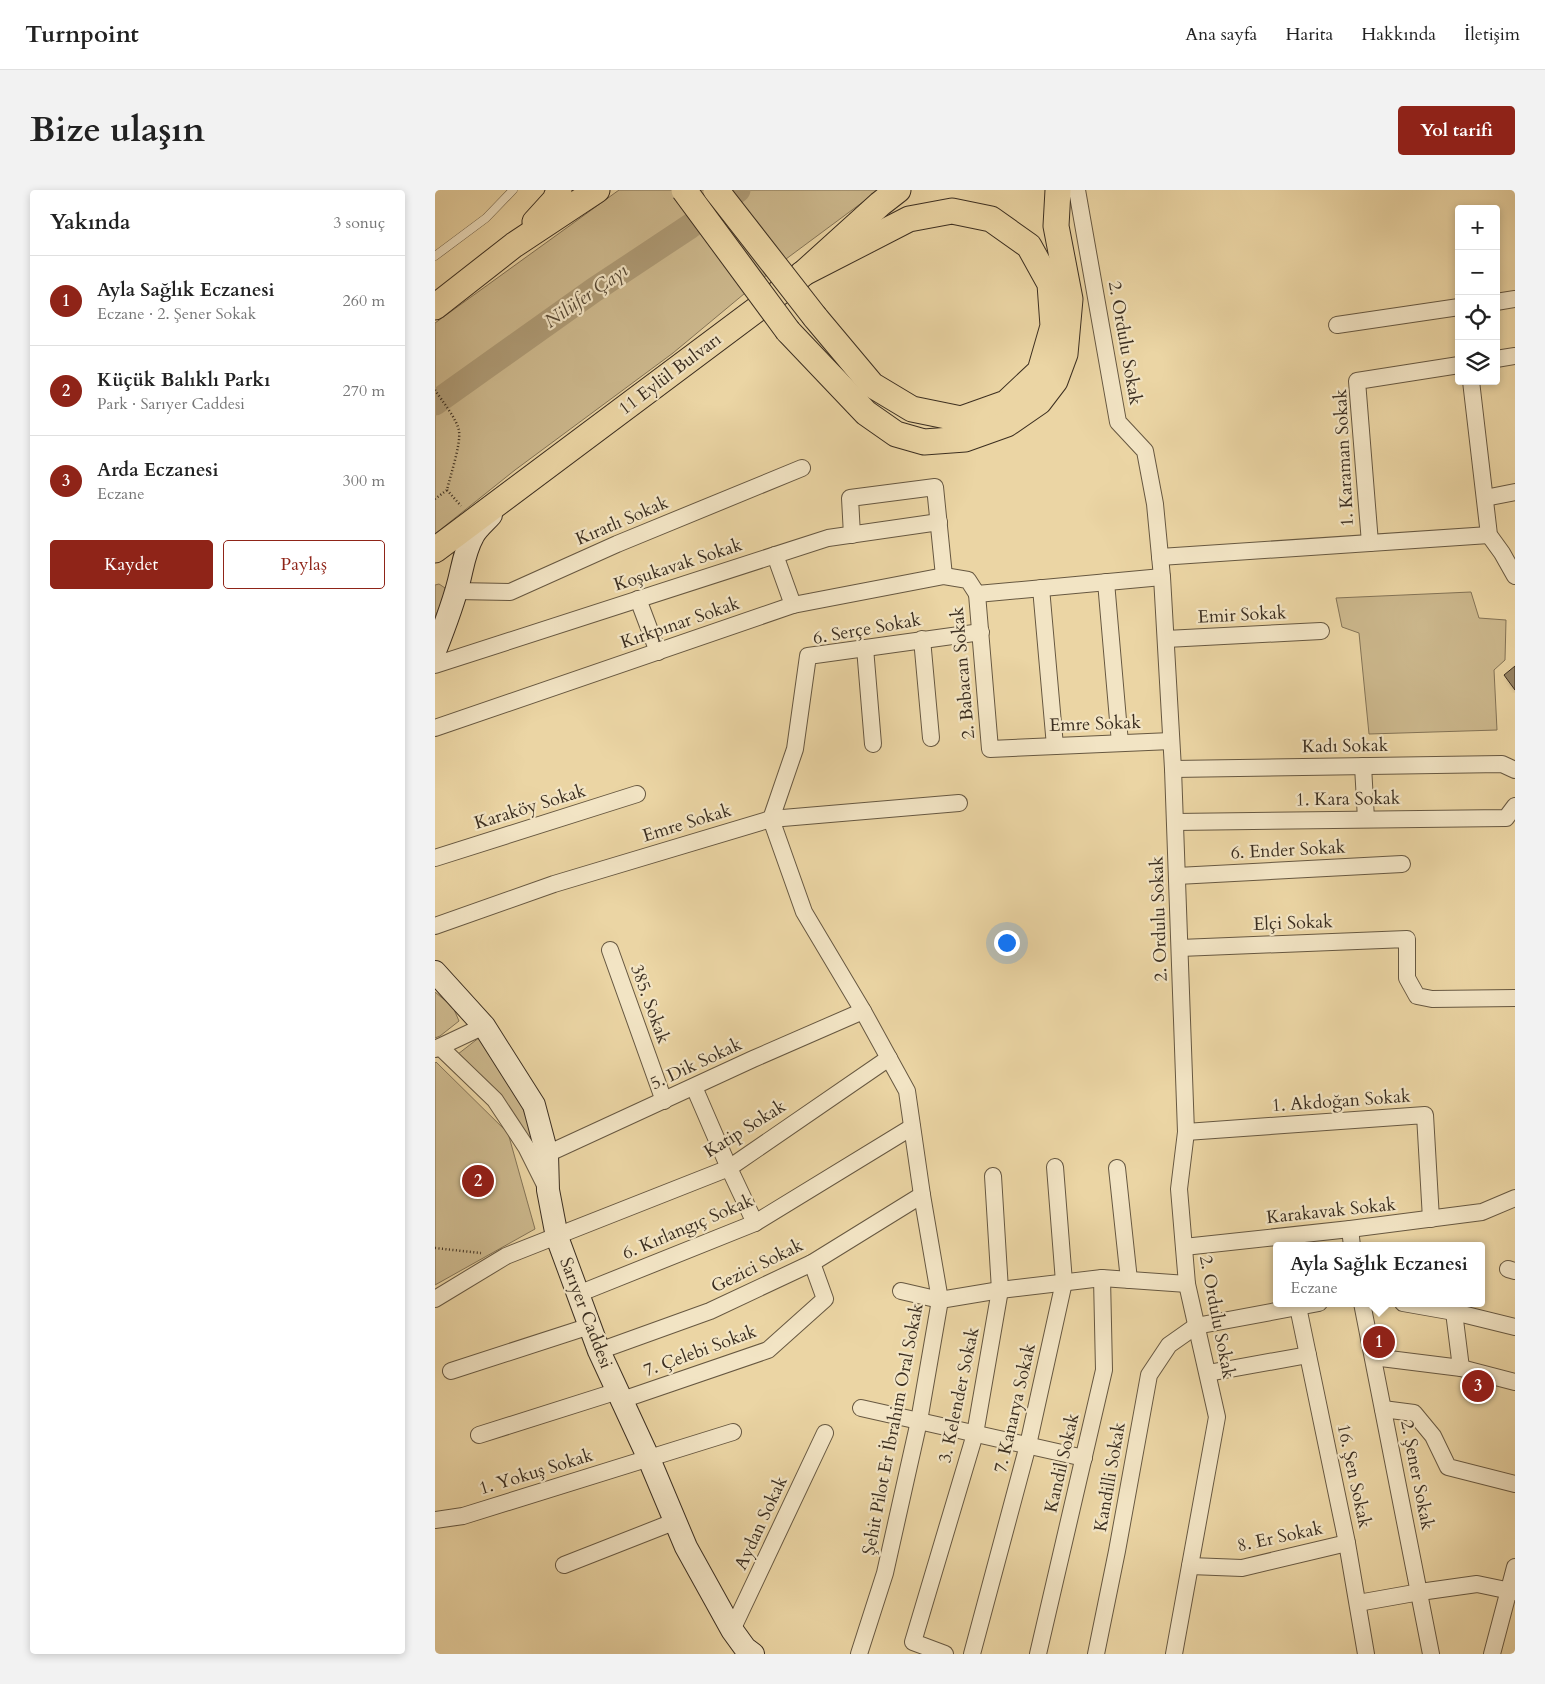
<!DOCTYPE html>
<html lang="tr">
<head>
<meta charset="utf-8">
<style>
  :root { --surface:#fff; --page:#f2f2f2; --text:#222; --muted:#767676; --line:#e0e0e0; --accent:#8f2418 }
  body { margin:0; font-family:Cardo,serif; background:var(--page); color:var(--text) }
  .controls { position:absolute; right:15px; top:15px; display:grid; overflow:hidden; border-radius:5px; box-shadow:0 2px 8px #0003 }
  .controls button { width:45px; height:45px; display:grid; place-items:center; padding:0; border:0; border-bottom:1px solid var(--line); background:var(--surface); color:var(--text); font:25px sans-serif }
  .you { position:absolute; left:571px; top:752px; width:18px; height:18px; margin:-12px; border:4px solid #fff; border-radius:50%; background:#1a73e8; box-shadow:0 0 0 8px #1a73e833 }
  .badge { display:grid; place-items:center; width:32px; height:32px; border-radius:50%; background:var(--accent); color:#fff; font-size:16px; font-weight:700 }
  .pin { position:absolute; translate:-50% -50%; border:2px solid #fff; box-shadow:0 1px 5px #0006 }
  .popup { position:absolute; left:838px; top:1052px; width:212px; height:65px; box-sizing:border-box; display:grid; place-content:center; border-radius:5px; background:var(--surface); filter:drop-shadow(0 1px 4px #0005); font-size:16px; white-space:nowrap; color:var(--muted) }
  .popup b { font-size:19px; color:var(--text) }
  .popup::after { content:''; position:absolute; left:50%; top:100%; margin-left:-10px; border:10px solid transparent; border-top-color:var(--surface) }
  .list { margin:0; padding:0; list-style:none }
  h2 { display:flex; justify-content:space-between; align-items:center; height:65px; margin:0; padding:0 20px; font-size:21px }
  h2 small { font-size:16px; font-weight:400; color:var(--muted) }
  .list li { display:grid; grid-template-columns:32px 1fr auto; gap:15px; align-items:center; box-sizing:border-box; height:90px; padding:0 20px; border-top:1px solid var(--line) }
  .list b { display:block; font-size:19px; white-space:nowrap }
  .list p { margin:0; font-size:16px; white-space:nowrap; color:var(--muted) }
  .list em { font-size:16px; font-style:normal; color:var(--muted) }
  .actions { display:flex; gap:10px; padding:15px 20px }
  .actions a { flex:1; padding:11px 0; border:1px solid var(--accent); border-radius:5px; text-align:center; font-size:18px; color:var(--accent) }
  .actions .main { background:var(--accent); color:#fff }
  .icon { flex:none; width:28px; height:28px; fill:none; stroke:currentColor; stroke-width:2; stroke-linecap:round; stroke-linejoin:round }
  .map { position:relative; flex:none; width:1080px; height:1464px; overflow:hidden; border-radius:5px }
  header { display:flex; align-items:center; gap:30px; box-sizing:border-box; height:70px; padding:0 25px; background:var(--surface); border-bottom:1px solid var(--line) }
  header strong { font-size:24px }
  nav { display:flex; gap:28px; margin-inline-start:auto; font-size:18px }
  .intro { display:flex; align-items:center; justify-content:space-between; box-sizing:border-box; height:120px; padding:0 30px }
  h1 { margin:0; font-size:35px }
  .button { padding:12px 22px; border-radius:5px; background:var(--accent); color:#fff; font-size:18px; font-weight:700 }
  main { display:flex; gap:30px; padding:0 30px }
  aside { flex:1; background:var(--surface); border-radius:5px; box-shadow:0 2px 8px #0003 }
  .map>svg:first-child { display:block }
</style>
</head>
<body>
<header>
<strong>Turnpoint</strong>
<nav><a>Ana sayfa</a><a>Harita</a><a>Hakkında</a><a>İletişim</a></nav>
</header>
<div class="intro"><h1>Bize ulaşın</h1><a class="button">Yol tarifi</a></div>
<main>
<aside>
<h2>Yakında<small>3 sonuç</small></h2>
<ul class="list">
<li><span class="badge">1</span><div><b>Ayla Sağlık Eczanesi</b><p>Eczane · 2. Şener Sokak</p></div><em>260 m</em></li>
<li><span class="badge">2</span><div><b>Küçük Balıklı Parkı</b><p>Park · Sarıyer Caddesi</p></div><em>270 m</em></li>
<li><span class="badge">3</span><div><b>Arda Eczanesi</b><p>Eczane</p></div><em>300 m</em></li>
</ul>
<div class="actions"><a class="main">Kaydet</a><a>Paylaş</a></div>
</aside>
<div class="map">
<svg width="1080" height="1464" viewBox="0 0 1080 1464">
  <defs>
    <filter id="shadow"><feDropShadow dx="4.5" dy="4.5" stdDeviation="2.5" flood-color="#0004"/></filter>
  </defs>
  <rect width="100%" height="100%" fill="#ebd5a4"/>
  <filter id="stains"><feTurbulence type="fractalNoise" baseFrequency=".004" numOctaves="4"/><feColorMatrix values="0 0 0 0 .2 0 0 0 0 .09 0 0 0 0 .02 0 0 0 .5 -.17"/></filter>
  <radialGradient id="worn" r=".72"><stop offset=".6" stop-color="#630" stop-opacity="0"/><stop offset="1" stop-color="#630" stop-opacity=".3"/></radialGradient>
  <!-- green -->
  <g fill="#cdb98e" stroke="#847457">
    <polygon points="184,0 444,0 351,69 238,163 80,280 0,344 0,133"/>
    <polygon points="4,394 10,398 10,405 0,427 0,395"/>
    <polygon points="1036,402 1044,428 1071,430 1070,470 1059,480 1062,540 934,544 924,443 907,437 901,408"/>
    <polygon points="0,802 18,817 24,831 5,846 0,848"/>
    <polygon points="45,847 84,908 102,956 99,959 23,864"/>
    <polygon points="1,872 73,943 100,1039 0,1095 0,873"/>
  </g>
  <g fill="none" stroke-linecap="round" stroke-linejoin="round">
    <!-- river -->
    <polyline stroke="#af9c77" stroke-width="25" points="0,213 159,100 254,37 303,0"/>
  </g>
  <!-- building -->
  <polygon fill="#978565" stroke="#3b2e20" filter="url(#shadow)" points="1080,476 1080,500 1069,485"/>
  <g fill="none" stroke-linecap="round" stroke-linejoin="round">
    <!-- lane casing -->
    <g stroke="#675841" stroke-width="9">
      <polyline id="lane" points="0,66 51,28 78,0"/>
    </g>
    <!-- street casing -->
    <g stroke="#675841" stroke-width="18">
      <g id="street">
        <polyline points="642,0 683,232 710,261 720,314 727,387 738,579 751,942 744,999 752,1094 782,1227 739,1464"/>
        <polyline points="1061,112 1080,109"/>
        <polyline points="902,135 1024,117"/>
        <polyline points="1061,169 1080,166"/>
        <polyline points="1036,191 1054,345 1067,363 1080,386"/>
        <polyline points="1050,308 1080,302"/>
        <polyline points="417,345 415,308 500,297 509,386"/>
        <polyline points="935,353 922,191 1024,175"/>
        <polyline points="340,365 358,415"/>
        <polyline points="725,367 1054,345"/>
        <polyline points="671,392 685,553"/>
        <polyline points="606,398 620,556"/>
        <polyline points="21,401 75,402 182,354 367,278"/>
        <polyline points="542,404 555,559 736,551"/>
        <polyline points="203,409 223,462"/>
        <polyline points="487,449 496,548"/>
        <polyline points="731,449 886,441"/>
        <polyline points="430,458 438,554"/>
        <polyline points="0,475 393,348 504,332"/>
        <polyline points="0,538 358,415 509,386 533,390 542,404 727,387"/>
        <polyline points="928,576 931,629"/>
        <polyline points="738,579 1067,574 1080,580"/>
        <polyline points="740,632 1071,628 1080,616"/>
        <polyline points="0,668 202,604"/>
        <polyline points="742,686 967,674"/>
        <polyline points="0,736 119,694 336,629 524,613"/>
        <polyline points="745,758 972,749 972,788 982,806 997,809 1080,808"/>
        <polyline points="175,760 229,911"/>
        <polyline points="5,857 60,910 91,957 110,995"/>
        <polyline points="0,859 49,836"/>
        <polyline points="259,897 294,978 320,1033"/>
        <polyline points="751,942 990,925 996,1029"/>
        <polyline points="112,964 318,869 428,821"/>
        <polyline points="682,978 694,1090"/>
        <polyline points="915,1039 917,1056"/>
        <polyline points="749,1057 915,1039 1047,1022 1080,1008"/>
        <polyline points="1073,1079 1080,1081"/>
        <polyline points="466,1101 505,1110 565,1100 667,1088 752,1094"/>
        <polyline points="143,1104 320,1033 477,937"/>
        <polyline points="0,1109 71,1066 294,978 454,868"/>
        <polyline points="927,1113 996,1464"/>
        <polyline points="968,1113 1019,1122 1080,1137"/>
        <polyline points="863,1117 912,1353 931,1464"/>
        <polyline points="1019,1122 1026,1178"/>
        <polyline points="164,1161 275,1121 377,1073 487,1005"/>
        <polyline points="938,1167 1026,1178 1080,1192"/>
        <polyline points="16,1181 155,1136"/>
        <polyline points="773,1183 873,1165"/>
        <polyline points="187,1210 333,1160 390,1109 377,1073"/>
        <polyline points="426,1218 649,1268"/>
        <polyline points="948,1219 979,1223 998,1246 1013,1277 1080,1294"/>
        <polyline points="44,1245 183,1201"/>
        <polyline points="0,1330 28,1326 298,1242"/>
        <polyline points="129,1375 241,1331"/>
        <polyline points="755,1376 807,1378 912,1353"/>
        <polyline points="923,1413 985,1402 1042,1394 1080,1402"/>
        <polyline points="297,1440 390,1243"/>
        <polyline points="424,1464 450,1383 484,1231 505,1110 487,1005 472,901 428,821 369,722 336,629 360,559 373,466 546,442"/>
        <polyline points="510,1464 478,1452 540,1244 565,1100 558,986"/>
        <polyline points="537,1464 593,1255 629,1092 620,977"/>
        <polyline points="603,1464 669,1180 667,1088"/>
        <polyline points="661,1464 682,1361 714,1185 734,1155 761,1136 884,1113"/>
        <polyline points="1057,1464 1080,1377"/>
      </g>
    </g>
    <!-- secondary casing -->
    <g stroke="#3b2e20" stroke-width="24">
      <g id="secondary">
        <path d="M0,461C9,438 18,415 24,391C28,375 30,360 38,346C42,338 50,332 56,325"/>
        <polyline points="0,782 49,836 99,915 112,964 113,1000 122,1047 164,1161 214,1269 251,1357 297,1440 310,1458 318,1464"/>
      </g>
    </g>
    <!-- primary casing -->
    <g stroke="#3b2e20" stroke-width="27">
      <g id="primary">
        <polyline points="100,32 120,10 124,0"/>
        <polyline points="367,84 474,29 517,21 556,29 594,56 615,94 618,136 605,181 571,213 526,229 477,219 437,195 380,127"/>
        <polyline points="0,117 79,55 162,0"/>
        <polyline points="353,141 431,223 461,244 489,252 530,249 572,234 604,212 620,191 630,164 635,109 621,36 623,0"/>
        <polyline points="0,360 361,90 445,14 463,0"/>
      </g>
    </g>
    <!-- path -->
    <g stroke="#3b2e20" stroke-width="2.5" stroke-dasharray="1 2.5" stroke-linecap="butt">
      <path d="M0,200C7,211 22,229 24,241C26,255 15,286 12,300L0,309"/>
      <polyline points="12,300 26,316"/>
      <polyline points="0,1058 46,1063"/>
    </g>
    <!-- lane -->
    <use href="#lane" stroke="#f2e4c4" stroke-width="8"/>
    <!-- street -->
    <use href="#street" stroke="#f2e4c4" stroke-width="16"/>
    <!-- secondary -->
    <use href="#secondary" stroke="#f2e4c4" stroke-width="22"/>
    <!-- primary -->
    <use href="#primary" stroke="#ebd5a4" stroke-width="25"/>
    <!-- primary-bridge casing -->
    <g stroke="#3b2e20" stroke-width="27" stroke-linecap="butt">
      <g id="primary-bridge">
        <polyline points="249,0 353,141"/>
        <polyline points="281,0 380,127"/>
      </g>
    </g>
    <!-- primary-bridge -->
    <use href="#primary-bridge" stroke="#ebd5a4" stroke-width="25"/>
  </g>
  <g text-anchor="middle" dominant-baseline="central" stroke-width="4.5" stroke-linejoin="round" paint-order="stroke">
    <!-- street labels -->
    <g font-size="18" fill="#3b2e20" stroke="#f2e4c4">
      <text transform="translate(690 153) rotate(80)">2. Ordulu Sokak</text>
      <text transform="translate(235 184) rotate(-37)">11 Eylül Bulvarı</text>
      <text transform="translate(909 268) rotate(-93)">1. Karaman Sokak</text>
      <text transform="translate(187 331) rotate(-23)">Kıratlı Sokak</text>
      <text transform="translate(243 375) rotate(-18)">Koşukavak Sokak</text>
      <text transform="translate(807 425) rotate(-3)">Emir Sokak</text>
      <text transform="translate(245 433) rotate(-19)">Kırkpınar Sokak</text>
      <text transform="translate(432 439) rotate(-10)">6. Serçe Sokak</text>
      <text transform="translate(528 483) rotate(-95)">2. Babacan Sokak</text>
      <text transform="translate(660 534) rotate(-2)">Emre Sokak</text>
      <text transform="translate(910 556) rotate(-1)">Kadı Sokak</text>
      <text transform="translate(913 609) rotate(-1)">1. Kara Sokak</text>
      <text transform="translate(95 617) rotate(-17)">Karaköy Sokak</text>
      <text transform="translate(252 633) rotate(-17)">Emre Sokak</text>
      <text transform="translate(853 660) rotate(-3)">6. Ender Sokak</text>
      <text transform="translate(724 729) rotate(-92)">2. Ordulu Sokak</text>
      <text transform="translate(858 733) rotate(-2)">Elçi Sokak</text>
      <text transform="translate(215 814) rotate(70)">385. Sokak</text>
      <text transform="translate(261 874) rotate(-25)">5. Dik Sokak</text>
      <text transform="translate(906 911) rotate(-4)">1. Akdoğan Sokak</text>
      <text transform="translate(310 939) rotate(-32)">Katip Sokak</text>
      <text transform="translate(896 1021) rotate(-6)">Karakavak Sokak</text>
      <text transform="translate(253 1037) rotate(-23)">6. Kırlangıç Sokak</text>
      <text transform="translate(322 1076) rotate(-26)">Gezici Sokak</text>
      <text transform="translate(151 1123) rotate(69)">Sarıyer Caddesi</text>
      <text transform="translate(782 1127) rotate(79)">2. Ordulu Sokak</text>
      <text transform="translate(265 1161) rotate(-20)">7. Çelebi Sokak</text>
      <text transform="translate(524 1205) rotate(-78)">3. Kelender Sokak</text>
      <text transform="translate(580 1218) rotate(-77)">7. Kanarya Sokak</text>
      <text transform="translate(458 1239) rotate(-79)">Şehit Pilot Er İbrahim Oral Sokak</text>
      <text transform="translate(627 1273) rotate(-77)">Kandil Sokak</text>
      <text transform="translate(101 1282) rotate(-17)">1. Yokuş Sokak</text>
      <text transform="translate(982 1285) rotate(79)">2. Şener Sokak</text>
      <text transform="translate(919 1286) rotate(78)">16. Şen Sokak</text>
      <text transform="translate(675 1287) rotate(-80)">Kandilli Sokak</text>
      <text transform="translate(326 1333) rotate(-65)">Aydan Sokak</text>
      <text transform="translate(845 1347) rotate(-12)">8. Er Sokak</text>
    </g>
    <!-- water labels -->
    <g font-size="19" font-style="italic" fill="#584a36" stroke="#f2e4c4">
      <text transform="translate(151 106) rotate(-35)">Nilüfer Çayı</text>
    </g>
  </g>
  <rect width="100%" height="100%" filter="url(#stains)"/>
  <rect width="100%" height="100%" fill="url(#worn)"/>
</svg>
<div class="controls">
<button>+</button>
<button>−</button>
<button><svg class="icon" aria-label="locate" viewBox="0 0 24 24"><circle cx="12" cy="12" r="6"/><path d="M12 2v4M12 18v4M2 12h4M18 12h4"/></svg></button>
<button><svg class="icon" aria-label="layers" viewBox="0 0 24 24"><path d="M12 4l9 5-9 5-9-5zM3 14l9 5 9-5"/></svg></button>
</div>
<div class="you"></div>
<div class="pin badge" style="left:944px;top:1152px">1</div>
<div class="popup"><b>Ayla Sağlık Eczanesi</b>Eczane</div>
<div class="pin badge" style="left:43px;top:991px">2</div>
<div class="pin badge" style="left:1043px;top:1196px">3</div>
</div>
</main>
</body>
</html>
